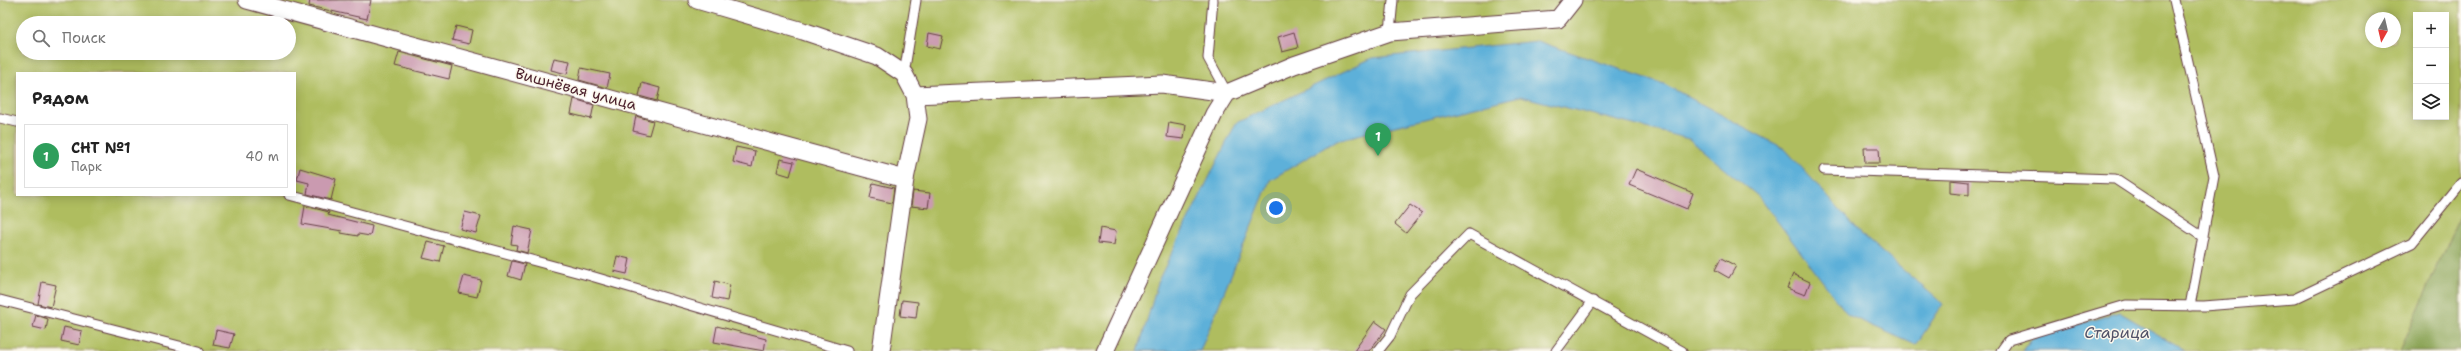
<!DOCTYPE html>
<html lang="ru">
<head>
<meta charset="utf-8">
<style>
  :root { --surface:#fff; --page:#f2f2f2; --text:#222; --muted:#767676; --line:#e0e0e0; --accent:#0b8043 }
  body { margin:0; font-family:"Shantell Sans",sans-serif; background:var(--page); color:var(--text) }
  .controls { position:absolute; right:12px; top:12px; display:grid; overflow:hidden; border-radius:0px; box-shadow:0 2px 10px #0003 }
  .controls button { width:36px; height:36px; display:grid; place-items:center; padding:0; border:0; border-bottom:1px solid var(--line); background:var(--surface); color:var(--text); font:20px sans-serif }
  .compass { position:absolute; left:2365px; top:12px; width:36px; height:36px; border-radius:50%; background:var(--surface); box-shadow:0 2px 10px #0003; rotate:188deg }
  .you { position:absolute; left:1276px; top:208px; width:14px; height:14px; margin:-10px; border:3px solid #fff; border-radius:50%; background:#1a73e8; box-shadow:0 0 0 6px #1a73e833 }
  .badge { display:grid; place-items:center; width:26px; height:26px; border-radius:50%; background:var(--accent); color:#fff; font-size:13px; font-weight:700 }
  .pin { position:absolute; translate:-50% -33px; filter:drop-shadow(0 1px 2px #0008) }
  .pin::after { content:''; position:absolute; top:21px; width:14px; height:12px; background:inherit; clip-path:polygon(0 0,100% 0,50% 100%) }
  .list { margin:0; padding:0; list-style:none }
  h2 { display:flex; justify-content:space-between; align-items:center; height:52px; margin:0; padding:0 16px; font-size:17px }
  h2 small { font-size:13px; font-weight:400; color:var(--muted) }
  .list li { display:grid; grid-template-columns:26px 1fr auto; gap:12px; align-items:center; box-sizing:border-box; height:64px; margin:0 8px 8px; padding:0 8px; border:1px solid var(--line); border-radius:0px }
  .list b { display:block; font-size:15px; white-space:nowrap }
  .list p { margin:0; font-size:13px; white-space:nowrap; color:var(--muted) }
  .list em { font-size:13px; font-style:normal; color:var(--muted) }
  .icon { flex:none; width:22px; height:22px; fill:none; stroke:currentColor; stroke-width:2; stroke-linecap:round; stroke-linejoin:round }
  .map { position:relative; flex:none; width:2461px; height:351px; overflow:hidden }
  .search { position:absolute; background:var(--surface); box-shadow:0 2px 10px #0003; left:16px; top:16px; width:280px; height:44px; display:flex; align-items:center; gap:10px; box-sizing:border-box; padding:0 14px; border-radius:22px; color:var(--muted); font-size:15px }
  .panel { position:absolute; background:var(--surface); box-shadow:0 2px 10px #0003; left:16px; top:72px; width:280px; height:124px; border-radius:0px }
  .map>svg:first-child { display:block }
</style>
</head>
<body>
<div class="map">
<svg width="2461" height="351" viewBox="0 0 2461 351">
  <rect width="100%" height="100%" fill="#fbf7ec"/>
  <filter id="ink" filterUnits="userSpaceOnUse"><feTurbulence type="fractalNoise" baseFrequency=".025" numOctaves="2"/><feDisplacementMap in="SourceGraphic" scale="8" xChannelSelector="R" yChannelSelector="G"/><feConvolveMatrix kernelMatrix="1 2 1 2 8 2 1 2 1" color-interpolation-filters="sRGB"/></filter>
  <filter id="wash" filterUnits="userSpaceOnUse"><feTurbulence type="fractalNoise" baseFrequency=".012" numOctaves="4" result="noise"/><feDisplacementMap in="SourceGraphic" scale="16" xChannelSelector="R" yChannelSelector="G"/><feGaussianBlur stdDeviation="0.9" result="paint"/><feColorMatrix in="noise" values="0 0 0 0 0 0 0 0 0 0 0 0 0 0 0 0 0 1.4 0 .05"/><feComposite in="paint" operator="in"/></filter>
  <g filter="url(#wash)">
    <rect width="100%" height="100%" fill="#f2dec1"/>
    <!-- green -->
    <path fill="#afbd5f" stroke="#7c6e45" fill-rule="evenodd" d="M0,0H2461V212L2400,351H2185L2119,313L2032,339L2023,351H0ZM2416,15H2446V117H2416ZM2371,18H2395V42H2371ZM23,23H289V53H23ZM17,73H295V195H17Z"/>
    <!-- forest -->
    <polygon fill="#8ba456" stroke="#6a6240" points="2461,212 2461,351 2400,351"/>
    <!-- water -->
    <g fill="#5db0d9" stroke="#546882">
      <polygon points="1537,41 1664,84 1785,149 1863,236 1943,304 1916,345 1848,315 1759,197 1689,139 1520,96 1337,140 1270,180 1200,351 1138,351 1159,279 1236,123 1372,58"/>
      <polygon points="2119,312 2185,351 2023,351 2032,339"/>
    </g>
    <g id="blocks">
      <!-- building -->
      <g fill="#ca9ab0">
        <polygon points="310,0 371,0 367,19 309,6"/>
        <polygon points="456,26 472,30 469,44 452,40"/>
        <polygon points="1294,32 1298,48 1282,52 1278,37"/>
        <polygon points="929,33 943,36 940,49 927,46"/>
        <polygon points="399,52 452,66 449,79 395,66"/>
        <polygon points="554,58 570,61 567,74 551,70"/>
        <polygon points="581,68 610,74 607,88 579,80"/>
        <polygon points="642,83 660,88 657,101 639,96"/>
        <polygon points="574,99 594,105 591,119 571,114"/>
        <polygon points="636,116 653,121 649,135 633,131"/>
        <polygon points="1169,122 1186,125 1184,139 1167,137"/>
        <polygon points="736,147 755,151 752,167 733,162"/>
        <polygon points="1864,148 1879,148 1880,163 1865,163"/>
        <polygon points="780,159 794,162 790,176 777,172"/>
        <polygon points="300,168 336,179 331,200 307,194 309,183 297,180"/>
        <polygon points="1636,169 1693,193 1687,209 1629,185"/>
        <polygon points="1950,180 1969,182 1969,195 1950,193"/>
        <polygon points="873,183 894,188 892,203 870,198"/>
        <polygon points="913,191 930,193 928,208 911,206"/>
        <polygon points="1410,205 1422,213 1406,233 1395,224"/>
        <polygon points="305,206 329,212 328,215 372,226 370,236 358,234 358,236 341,233 342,231 302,224"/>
        <polygon points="465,212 481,216 476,233 460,229"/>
        <polygon points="514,226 532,230 527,253 516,250 517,245 511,244"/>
        <polygon points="1100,228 1116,231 1114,245 1098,243"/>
        <polygon points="428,242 444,246 440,262 423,258"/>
        <polygon points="617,256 630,259 627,274 614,271"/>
        <polygon points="1721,258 1736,266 1729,278 1715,270"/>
        <polygon points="512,261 525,264 521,280 508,276"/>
        <polygon points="1793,274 1810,282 1805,295 1787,288"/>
        <polygon points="464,276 481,280 477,297 459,293"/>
        <polygon points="715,281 730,285 727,301 712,298"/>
        <polygon points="42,282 56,285 51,307 38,304"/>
        <polygon points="902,300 918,302 916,318 900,316"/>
        <polygon points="36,315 48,319 46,330 33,327"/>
        <polygon points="1375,321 1386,329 1369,351 1354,351"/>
        <polygon points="717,326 766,339 764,351 714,342"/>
        <polygon points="64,327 82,331 79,345 61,341"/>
        <polygon points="216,330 234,334 230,348 213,345"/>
      </g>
    </g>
  </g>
  <g filter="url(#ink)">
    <use href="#blocks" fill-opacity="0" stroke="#633c42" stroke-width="1"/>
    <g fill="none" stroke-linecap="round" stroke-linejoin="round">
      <!-- lane casing -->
      <g stroke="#633c42" stroke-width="11">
        <g id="lane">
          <polyline points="1213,0 1208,58 1227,93"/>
          <polyline points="2174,0 2214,176 2190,306"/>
          <polyline points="1390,32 1393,0"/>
          <polyline points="904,74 916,0"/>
          <polyline points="0,118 17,122"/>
          <polyline points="1824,170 2115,179 2203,237"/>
          <polyline points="289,195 591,276 847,351"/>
          <polyline points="0,300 199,351"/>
          <polyline points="1378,351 1390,336 1410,294 1469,234 1682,351"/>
          <polyline points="1556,351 1593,301"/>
          <polyline points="2001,351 2009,340 2126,305 2204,306 2294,299 2412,243 2461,183"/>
        </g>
      </g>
      <!-- street casing -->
      <g stroke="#633c42" stroke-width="19">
        <g id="street">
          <polyline points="247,0 905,179"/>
          <polyline points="697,0 803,31 877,56 904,74 915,95 918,119 905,179 881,351"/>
          <polyline points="915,95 1162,84 1227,93"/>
          <polyline points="1105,351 1214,114 1227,93 1294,65 1390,32 1558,19 1573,0"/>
        </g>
      </g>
      <!-- lane -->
      <use href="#lane" stroke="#fff" stroke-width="9"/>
      <!-- street -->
      <use href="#street" stroke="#fff" stroke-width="17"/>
    </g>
  </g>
  <g text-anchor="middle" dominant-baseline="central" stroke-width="3" stroke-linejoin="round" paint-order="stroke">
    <!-- street labels -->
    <g font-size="15" fill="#4a1f2b" stroke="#fbf7ec">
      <text transform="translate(576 89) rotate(15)">Вишнёвая улица</text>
    </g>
    <!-- water labels -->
    <g font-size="16" font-style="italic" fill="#515268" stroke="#fbf7ec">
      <text x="2117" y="332">Старица</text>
    </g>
  </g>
</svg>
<div class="controls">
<button>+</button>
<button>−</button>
<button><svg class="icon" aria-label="layers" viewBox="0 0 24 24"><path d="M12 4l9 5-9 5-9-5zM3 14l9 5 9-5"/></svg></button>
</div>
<svg class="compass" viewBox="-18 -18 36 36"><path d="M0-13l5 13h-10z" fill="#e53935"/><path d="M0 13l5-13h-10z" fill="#767676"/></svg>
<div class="you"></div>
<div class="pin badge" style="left:1378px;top:156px;background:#2e9e5b">1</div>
<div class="search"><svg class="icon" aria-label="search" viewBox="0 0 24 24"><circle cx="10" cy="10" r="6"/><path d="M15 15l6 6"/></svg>Поиск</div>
<section class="panel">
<h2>Рядом<small></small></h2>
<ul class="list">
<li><span class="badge" style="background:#2e9e5b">1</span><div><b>СНТ №1</b><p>Парк</p></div><em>40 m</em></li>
</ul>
</section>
</div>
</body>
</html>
